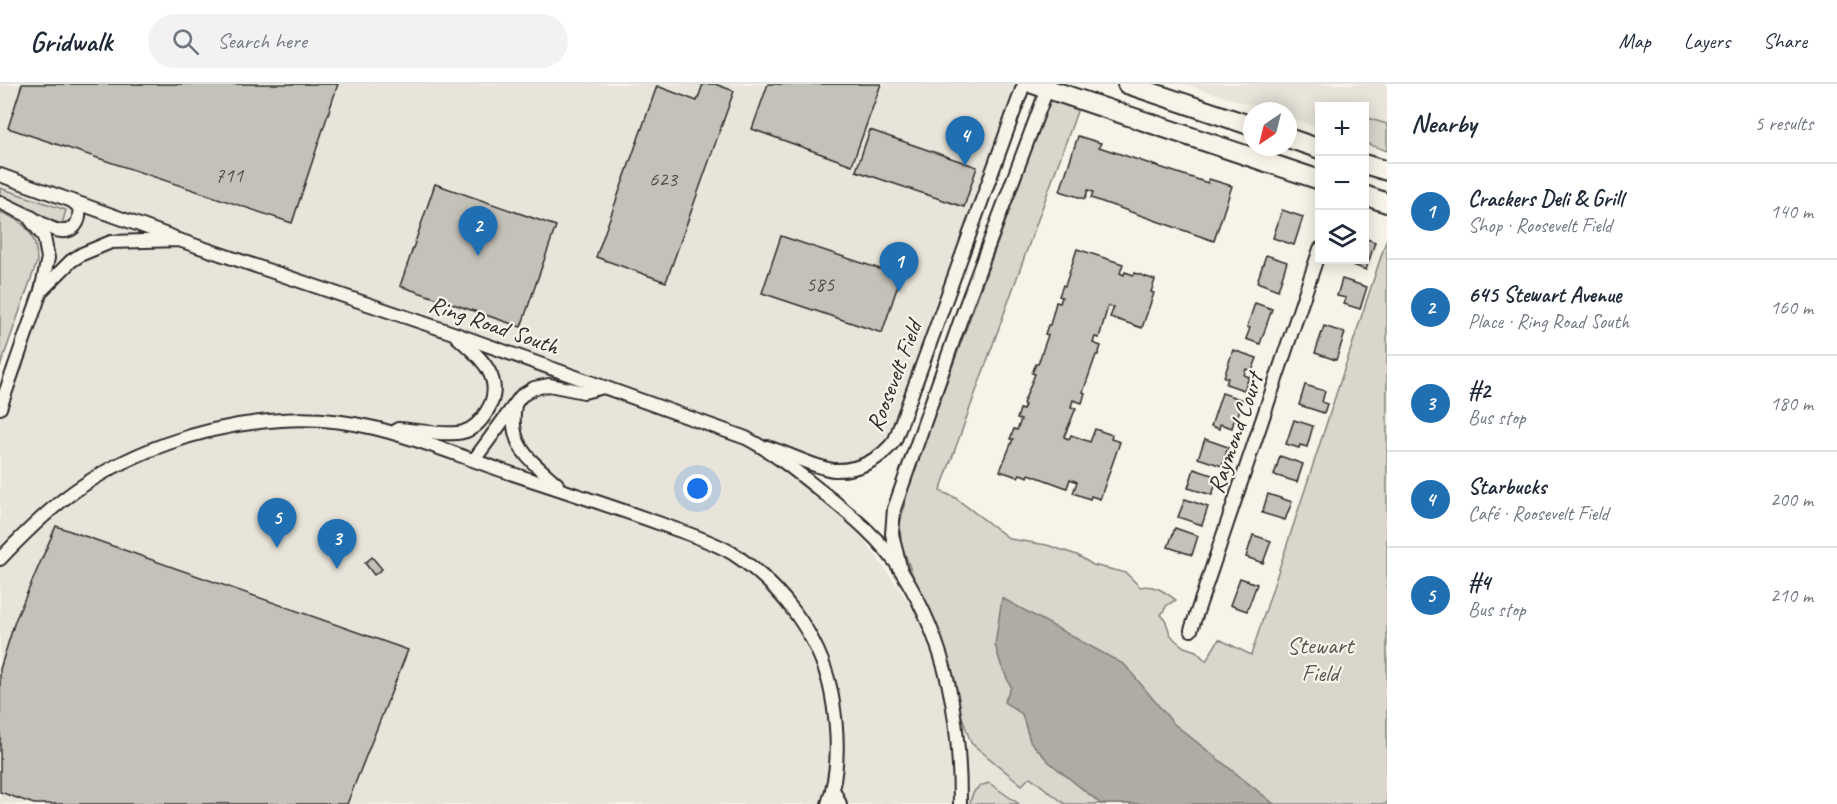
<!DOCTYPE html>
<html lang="en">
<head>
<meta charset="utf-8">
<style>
  :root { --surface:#fff; --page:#f2f2f3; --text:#1f2937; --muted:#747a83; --line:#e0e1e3; --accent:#1f6fb2 }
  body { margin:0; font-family:Caveat,sans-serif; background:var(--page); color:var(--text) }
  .controls { position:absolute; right:18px; top:18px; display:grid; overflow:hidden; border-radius:0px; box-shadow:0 3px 15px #0003 }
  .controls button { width:54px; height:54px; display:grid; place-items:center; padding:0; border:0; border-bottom:2px solid var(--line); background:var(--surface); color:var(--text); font:30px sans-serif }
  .compass { position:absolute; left:1243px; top:18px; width:54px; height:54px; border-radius:50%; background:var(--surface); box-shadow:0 3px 15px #0003; rotate:215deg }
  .you { position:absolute; left:698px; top:405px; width:21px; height:21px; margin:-15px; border:4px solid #fff; border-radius:50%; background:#1a73e8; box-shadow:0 0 0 9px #1a73e833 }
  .badge { display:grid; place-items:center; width:39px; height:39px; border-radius:50%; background:var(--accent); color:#fff; font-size:20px; font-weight:700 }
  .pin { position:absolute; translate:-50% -50px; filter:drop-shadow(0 2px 3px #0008) }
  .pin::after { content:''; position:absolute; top:32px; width:21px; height:18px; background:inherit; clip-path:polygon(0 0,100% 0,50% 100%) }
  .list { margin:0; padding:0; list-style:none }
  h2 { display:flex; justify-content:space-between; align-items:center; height:78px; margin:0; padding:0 24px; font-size:26px }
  h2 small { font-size:20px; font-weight:400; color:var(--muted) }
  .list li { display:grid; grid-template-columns:39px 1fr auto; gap:18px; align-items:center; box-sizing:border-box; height:96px; padding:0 24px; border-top:2px solid var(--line) }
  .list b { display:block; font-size:22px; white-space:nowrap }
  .list p { margin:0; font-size:20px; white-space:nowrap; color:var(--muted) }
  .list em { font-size:20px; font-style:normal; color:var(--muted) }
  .icon { flex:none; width:33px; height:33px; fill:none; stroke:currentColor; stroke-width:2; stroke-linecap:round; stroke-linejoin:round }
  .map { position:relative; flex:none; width:1387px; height:720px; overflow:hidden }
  header { display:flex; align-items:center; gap:36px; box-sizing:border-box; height:84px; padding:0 30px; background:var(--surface); border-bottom:2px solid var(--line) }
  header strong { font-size:28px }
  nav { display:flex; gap:33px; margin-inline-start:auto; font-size:21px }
  .search { width:420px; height:54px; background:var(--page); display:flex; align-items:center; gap:15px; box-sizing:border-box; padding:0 21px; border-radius:33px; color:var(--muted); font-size:22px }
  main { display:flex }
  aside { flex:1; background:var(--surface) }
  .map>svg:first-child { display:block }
</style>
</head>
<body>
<header>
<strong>Gridwalk</strong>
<div class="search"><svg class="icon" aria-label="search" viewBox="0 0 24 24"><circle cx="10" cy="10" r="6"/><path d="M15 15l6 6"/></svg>Search here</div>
<nav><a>Map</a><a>Layers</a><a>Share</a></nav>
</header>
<main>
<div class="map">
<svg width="1387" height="720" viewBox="0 0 1387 720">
  <rect width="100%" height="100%" fill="#f7f3e8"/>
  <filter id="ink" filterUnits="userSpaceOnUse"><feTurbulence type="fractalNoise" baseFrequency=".0167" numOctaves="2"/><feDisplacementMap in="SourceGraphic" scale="12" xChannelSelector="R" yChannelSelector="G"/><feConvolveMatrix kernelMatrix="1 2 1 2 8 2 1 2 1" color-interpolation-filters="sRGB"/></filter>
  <g filter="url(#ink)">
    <!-- built -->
    <g fill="#e8e4da">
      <polygon points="0,0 1025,0 889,357 877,369 838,381 815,378 767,363 838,420 933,551 959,662 1000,660 1030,693 1065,720 0,720 0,324 41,207 69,181 0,158"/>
      <polygon points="1185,0 1387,0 1387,67 1365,59 1364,22 1320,22 1319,44 1288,33 1288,27 1269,27"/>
    </g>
    <!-- green -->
    <g fill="#dad6cc" stroke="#82807c" stroke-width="1.5">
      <path d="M1052,10L1080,19L940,407L954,413L1010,455L1047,461L1077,471L1093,481L1126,489L1140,503C1155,500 1165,508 1176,516L1167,521L1161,531L1165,535L1170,550L1175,556L1184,563L1196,567L1206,577L1219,555L1251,571L1387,154V720H1065L1030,693L1022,701L971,659L901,458L900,440L909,401Z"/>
      <polygon points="1364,33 1387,40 1387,67 1365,59"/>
      <polygon points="0,104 66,126 62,140 0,119"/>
      <path d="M0,128C26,137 37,151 37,178L0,283Z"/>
      <path d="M989,699L1019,720H970C972,707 976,703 989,699Z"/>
    </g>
    <!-- water -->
    <polygon fill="#afaca4" stroke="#7a7874" stroke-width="1.5" points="1002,514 1125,581 1173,639 1274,720 1101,720 1049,678 1030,657 1022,630 1004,618 1011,603 1001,581 995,561"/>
    <!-- building -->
    <g fill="#c4c1b9" stroke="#2b2b2b" stroke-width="1.5">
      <polygon points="22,0 338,0 292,139 8,44"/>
      <polygon points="703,0 715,0 734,7 666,198 596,173 657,2 697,17"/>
      <polygon points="768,0 881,0 852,81 752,45"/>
      <polygon points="870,46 977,83 964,123 856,87"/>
      <polygon points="1078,52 1101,59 1099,63 1208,99 1209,95 1232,102 1214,157 1091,114 1093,108 1088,106 1085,115 1060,107"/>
      <polygon points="435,100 556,142 521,243 400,202"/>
      <polygon points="1282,126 1303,133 1294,161 1273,154"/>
      <polygon points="781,152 901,192 882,249 762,209"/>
      <polygon points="1364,154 1375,158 1366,186 1345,178 1346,176 1364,176"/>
      <polygon points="1077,165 1123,180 1120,189 1124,191 1125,188 1134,191 1135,189 1155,196 1151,208 1154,209 1142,244 1110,233 1114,223 1108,222 1099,254 1095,253 1093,259 1101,262 1098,271 1096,271 1083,308 1085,309 1082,319 1073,316 1071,323 1076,324 1064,353 1069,355 1071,351 1090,358 1095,345 1112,351 1111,355 1120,358 1100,415 1091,412 1090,415 1073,409 1077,398 1070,395 1067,404 1029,390 1028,393 1020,390 1018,393 1000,387 1013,355 1010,355 1014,345 1017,346 1021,336 1017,335 1020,325 1023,326 1025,321 1023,320 1035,290 1032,289 1036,280 1038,280 1048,251 1045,250 1048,241 1050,241 1056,218 1060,219 1062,213 1059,212 1063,201 1065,202"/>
      <polygon points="1266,171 1287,178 1278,206 1257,198"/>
      <polygon points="1342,195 1367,203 1360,225 1344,220 1346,214 1337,212"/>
      <polygon points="1255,219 1272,225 1260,260 1246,255 1250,244 1247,243"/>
      <polygon points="1324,242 1345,249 1336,276 1315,269"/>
      <polygon points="1233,266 1257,274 1252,287 1246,285 1244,291 1249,293 1244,306 1226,300 1228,294 1224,293"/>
      <polygon points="1305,301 1325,307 1322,318 1327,320 1324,329 1299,321"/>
      <polygon points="1222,309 1243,316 1237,334 1235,333 1232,344 1220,340 1219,345 1211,342"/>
      <polygon points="1294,336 1313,342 1307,363 1300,361 1299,364 1286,360"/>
      <polygon points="1205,355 1228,363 1222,382 1198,374"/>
      <polygon points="1280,372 1303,380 1297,398 1274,391"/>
      <polygon points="1194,385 1218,393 1212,411 1188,404"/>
      <polygon points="1268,410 1292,418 1285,436 1262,429"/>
      <polygon points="1185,415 1208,423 1202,441 1178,433"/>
      <polygon points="56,442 408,566 347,720 34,720 0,708 0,585 15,537"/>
      <polygon points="1175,444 1198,452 1192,471 1168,463"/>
      <polygon points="1253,451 1271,457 1263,479 1246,473"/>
      <polygon points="372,473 382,485 374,491 365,479"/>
      <polygon points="1240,494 1257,500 1247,527 1230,521"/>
    </g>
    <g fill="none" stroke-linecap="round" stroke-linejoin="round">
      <!-- minor casing -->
      <g stroke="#2b2b2b" stroke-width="16">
        <g id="minor">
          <polyline points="0,91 173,153"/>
          <polyline points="0,118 27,131 44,153 48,174 41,207 0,324"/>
          <path d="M31,133C43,140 63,155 75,142C80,136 80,130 79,123L72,117"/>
          <path d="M41,207L71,177L82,170L111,158L179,156L453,249L746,354C773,368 797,388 821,407C850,430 882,456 902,488C948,562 960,634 960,720"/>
          <path d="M515,321C508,362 529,375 557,400"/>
          <path d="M398,345C416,346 446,352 463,348C474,345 482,336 487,327C507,295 479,272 457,253"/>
          <path d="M767,363C785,368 818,385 834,386C859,387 881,375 895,356L1024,0"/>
          <polyline points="474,376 521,312 534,304 549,301 584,308 604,303"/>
          <path d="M0,475C20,454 41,433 64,415C125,368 204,341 281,336C364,330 425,360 501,386C555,404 608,421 661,440C685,449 710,456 732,469C780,500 819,551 831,607C838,643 840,685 828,720"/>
          <polyline points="900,483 892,450 894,425 963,229 1049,0"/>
          <polyline points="1191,546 1320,165"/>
          <polyline points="833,705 840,720"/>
        </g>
      </g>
      <!-- secondary casing -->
      <g stroke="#2b2b2b" stroke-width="22">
        <g id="secondary">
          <polyline points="1033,0 1320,96"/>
          <polyline points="1127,0 1252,42"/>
          <polyline points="1288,54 1320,65"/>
          <polyline points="1364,80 1387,87"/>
          <polyline points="1364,111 1387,119"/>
        </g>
      </g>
      <!-- minor -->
      <use href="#minor" stroke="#f7f3e8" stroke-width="12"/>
      <!-- secondary -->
      <use href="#secondary" stroke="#f7f3e8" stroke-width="18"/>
    </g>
  </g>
  <g text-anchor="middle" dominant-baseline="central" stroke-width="4.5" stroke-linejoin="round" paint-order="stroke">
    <!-- number labels -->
    <g font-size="21" fill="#51504e">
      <text x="229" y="91">711</text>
      <text x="663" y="95">623</text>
      <text x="820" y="200">585</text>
    </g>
    <!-- street labels -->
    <g font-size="24" fill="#2b2b2b" stroke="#f7f3e8">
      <text transform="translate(494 241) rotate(19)">Ring Road South</text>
      <text transform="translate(894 292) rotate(-69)">Roosevelt Field</text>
      <text transform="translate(1235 349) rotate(-71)">Raymond Court</text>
    </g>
    <!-- park labels -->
    <g font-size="24" fill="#575653" stroke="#f7f3e8">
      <text x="1320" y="561">Stewart<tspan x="1320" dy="28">Field</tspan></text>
    </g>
  </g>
</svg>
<div class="controls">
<button>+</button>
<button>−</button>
<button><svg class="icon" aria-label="layers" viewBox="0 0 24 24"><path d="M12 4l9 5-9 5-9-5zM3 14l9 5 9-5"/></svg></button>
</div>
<svg class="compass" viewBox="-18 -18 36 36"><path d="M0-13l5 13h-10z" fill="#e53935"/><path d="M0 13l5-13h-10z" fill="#747a83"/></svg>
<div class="you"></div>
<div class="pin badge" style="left:899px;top:208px">1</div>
<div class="pin badge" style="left:478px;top:172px">2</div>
<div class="pin badge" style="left:337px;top:485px">3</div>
<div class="pin badge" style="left:965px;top:82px">4</div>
<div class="pin badge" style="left:277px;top:464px">5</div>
</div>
<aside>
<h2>Nearby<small>5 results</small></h2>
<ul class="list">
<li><span class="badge">1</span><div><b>Crackers Deli &amp; Grill</b><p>Shop · Roosevelt Field</p></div><em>140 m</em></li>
<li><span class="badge">2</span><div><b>645 Stewart Avenue</b><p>Place · Ring Road South</p></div><em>160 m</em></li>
<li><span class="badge">3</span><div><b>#2</b><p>Bus stop</p></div><em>180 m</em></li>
<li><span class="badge">4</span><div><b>Starbucks</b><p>Café · Roosevelt Field</p></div><em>200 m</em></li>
<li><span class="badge">5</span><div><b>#4</b><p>Bus stop</p></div><em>210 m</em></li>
</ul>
</aside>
</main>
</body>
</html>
